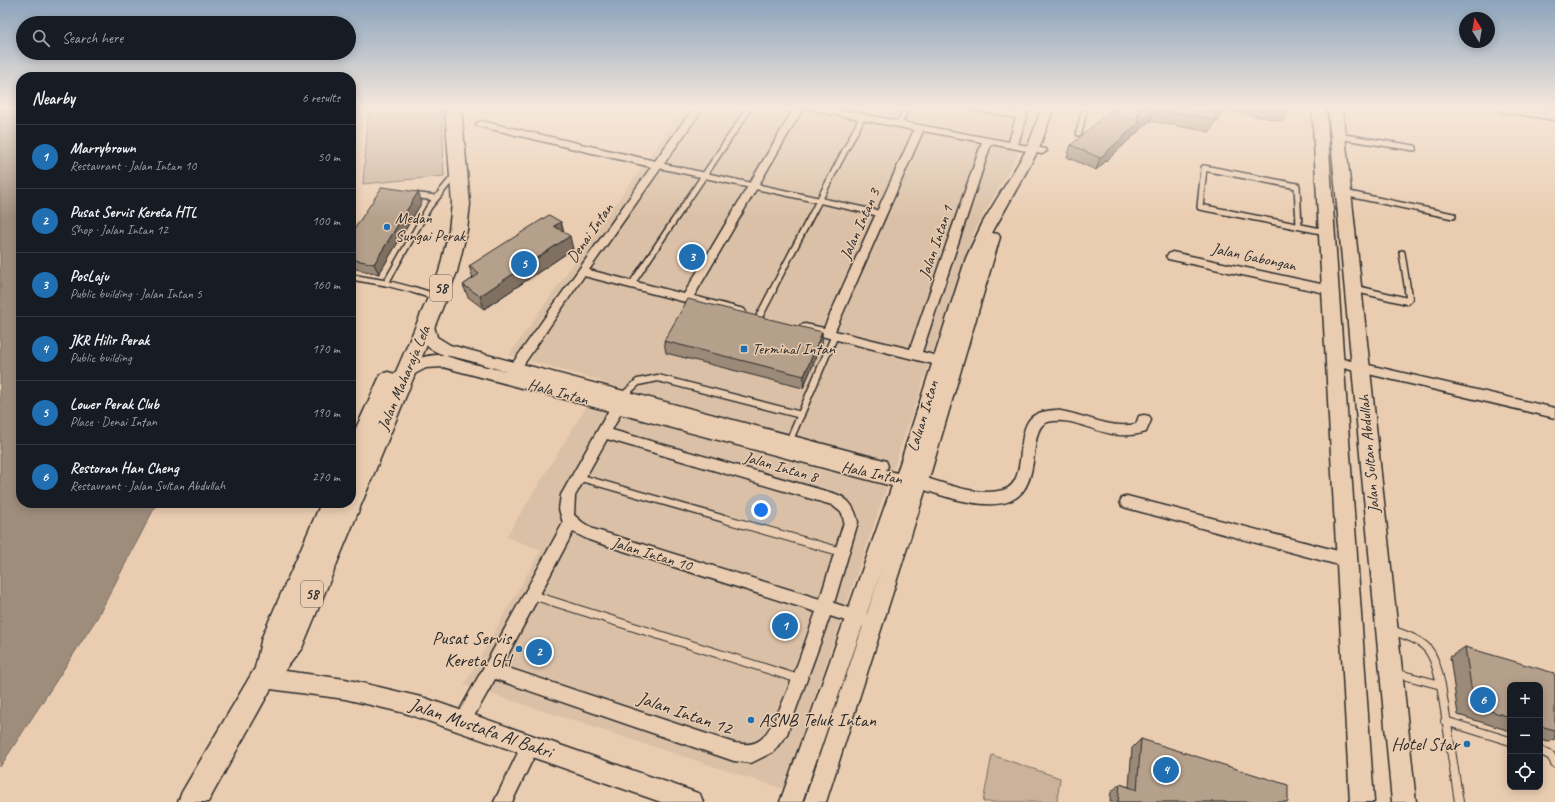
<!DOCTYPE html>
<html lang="en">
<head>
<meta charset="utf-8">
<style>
  :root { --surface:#171b24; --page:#242831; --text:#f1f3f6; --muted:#9ea1a6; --line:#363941; --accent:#1f6fb2 }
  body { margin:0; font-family:Caveat,sans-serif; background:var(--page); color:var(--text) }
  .controls { position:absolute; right:12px; bottom:12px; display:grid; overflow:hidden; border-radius:8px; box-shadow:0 2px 10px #0003 }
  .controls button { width:36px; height:36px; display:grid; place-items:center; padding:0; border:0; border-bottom:1px solid var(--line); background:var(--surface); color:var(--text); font:20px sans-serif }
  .compass { position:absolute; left:1459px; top:12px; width:36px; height:36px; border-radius:50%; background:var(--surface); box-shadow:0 2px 10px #0003; rotate:349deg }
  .you { position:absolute; left:761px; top:510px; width:14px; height:14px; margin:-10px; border:3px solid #fff; border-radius:50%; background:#1a73e8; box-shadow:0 0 0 6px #1a73e833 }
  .badge { display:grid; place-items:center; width:26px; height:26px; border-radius:50%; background:var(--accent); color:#fff; font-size:13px; font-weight:700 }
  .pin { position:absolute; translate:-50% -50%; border:2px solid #fff; box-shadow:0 1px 4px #0006 }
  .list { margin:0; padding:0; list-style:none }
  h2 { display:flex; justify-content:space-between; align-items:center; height:52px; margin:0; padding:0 16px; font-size:17px }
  h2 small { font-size:13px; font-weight:400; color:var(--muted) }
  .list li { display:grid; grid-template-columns:26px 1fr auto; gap:12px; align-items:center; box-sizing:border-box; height:64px; padding:0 16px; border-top:1px solid var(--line) }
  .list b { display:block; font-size:15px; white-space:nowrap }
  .list p { margin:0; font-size:13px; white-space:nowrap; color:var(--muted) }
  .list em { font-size:13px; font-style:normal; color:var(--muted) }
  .icon { flex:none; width:22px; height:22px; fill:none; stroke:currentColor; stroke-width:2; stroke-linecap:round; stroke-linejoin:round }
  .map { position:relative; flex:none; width:1555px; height:802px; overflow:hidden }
  .search { position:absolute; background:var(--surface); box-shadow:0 2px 10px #0003; left:16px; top:16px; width:340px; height:44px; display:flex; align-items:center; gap:10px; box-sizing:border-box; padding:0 14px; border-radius:22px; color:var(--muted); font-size:15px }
  .panel { position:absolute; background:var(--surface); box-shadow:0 2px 10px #0003; left:16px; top:72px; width:340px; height:436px; border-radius:16px }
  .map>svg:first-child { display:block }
</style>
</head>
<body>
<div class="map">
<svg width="1555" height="802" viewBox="0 0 1555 802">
  <rect width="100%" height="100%" fill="#eacdb1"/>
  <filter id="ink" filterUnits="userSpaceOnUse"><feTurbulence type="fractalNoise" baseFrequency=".025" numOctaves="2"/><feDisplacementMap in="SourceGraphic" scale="8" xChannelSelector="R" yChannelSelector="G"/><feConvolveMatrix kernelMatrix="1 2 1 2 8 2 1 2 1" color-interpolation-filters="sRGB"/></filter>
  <g filter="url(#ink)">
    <!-- built -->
    <polygon fill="#dac0a6" points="684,107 1036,107 1027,138 976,228 783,789 464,685 541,550 506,537 602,381 509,355"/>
    <!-- green -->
    <g fill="#cbb29b" stroke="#7b6e63">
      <polygon points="369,107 442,107 444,176 363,184"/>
      <polygon points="992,755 1060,778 1057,802 983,802"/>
    </g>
    <!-- water -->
    <polygon fill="#9f8d7c" stroke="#71665c" points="0,107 21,107 21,503 157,503 97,618 0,767"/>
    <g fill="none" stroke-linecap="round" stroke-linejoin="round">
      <!-- service-far2 casing -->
      <g stroke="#2b2b2b" stroke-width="8">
        <g id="service-far2">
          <polyline points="971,107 1021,116"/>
          <polyline points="899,123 907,107"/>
          <polyline points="1079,133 1085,107"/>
          <polyline points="1338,136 1414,148"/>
          <polyline points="657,165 882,214"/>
          <polyline points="1344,193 1453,216"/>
          <polyline points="412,195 436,198"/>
          <polyline points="1299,226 1297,186 1204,168 1200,207 1326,232"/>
          <polyline points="1402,253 1408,291"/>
          <polyline points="351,277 386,283"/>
          <polyline points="631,285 750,107"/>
          <polyline points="1355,289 1365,291"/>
          <polyline points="417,291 386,283 429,207 455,175"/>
          <polyline points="772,291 863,116"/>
        </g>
      </g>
      <!-- service-far1 casing -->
      <g stroke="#2b2b2b" stroke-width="9">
        <g id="service-far1">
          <polyline points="414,290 427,294"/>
          <polyline points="1361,290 1407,301 1409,298 1408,290"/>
          <polyline points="759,317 773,290"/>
          <polyline points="623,396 638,382 658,378 801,415"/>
          <polyline points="789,442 835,335"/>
          <polyline points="578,477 728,520"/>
        </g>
      </g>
      <!-- service casing -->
      <g stroke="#2b2b2b" stroke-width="10">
        <g id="service">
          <polyline points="725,519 842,552"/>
          <polyline points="532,595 799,679"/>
          <path d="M1391,630C1429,643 1432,647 1441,685"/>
          <polyline points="1395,673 1441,685 1459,802"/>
          <polyline points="1445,721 1510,741"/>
          <polyline points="1540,750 1551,756 1555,763"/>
        </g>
      </g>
      <!-- pedestrian casing -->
      <g stroke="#2b2b2b" stroke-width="3">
        <polygon id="pedestrian" points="856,107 862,107 856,116 852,116 851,115"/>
      </g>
      <!-- minor casing -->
      <g stroke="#2b2b2b" stroke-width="3">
        <g id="minor">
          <polygon points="694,107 704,107 589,270 684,294 795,107 804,107 694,296 744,309 746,312 744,315 740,316 584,276 513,380 509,382 505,380 503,377 505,374 651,167 478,126 476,124 478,122 481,121 655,161"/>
          <path d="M807,107H824L1009,142L1019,107H1029L1018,144L1046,149L1047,151L1042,154L991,144L922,352L953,360L955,363L953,366L949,368L801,331L799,328L801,325L805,324L824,328L914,130L811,110ZM923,131L982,142L910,349L835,331Z"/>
          <polygon points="1172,252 1330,286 1336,290 1330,294 1168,259 1166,256"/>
          <polygon points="1334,357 1555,408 1555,418 1330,365 1328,362 1330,359"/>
          <path d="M623,393L628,394L629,398L612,430L836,494C850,499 855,509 858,522L834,603L870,615L872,620L870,625L864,627L830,616L787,734L773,752L751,763L734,761L495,679L468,727L462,729L456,727L454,721L563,523L559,509L561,495L618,394ZM607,439L832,505L842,513L844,522L820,599L593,529L582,522L574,515L575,496ZM573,532L589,540L816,612C806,638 779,727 760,740C752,746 744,744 734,743L502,666Z"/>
          <path d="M1055,410C1082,413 1109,430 1136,424L1139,416L1144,415L1149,416L1151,420L1146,432C1105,445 1079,414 1048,422C1026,427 1044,485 1012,500C988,512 938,495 914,486L912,482L914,478L919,476C945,483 976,497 1003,490C1028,484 1015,436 1030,419C1036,412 1046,411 1055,410Z"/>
          <polygon points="1127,496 1346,553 1351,555 1353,560 1351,565 1346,567 1127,508 1122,506 1120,502 1122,498"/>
          <polygon points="531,735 537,738 540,744 512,802 494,802 525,738"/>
        </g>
      </g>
      <!-- tertiary casing -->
      <g stroke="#2b2b2b" stroke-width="3">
        <g id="tertiary">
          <path d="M1042,107H1054L1039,149L992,233L998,234L1000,237L928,482L826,802H804L882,569L802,802H780L892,486L443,367L426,368L407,378L401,376L399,372C406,359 430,354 444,355C466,358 491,368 513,373C492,368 449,360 431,349C423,344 417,328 422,319L427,318L432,319L437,337L450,345L880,459L886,461L888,466L886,470L897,473L966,258L983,222L1027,149Z"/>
          <polygon points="263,668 345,679 425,698 692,791 700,794 703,802 661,802 405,713 345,699 263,688 256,685 253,678 256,671"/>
        </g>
      </g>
      <!-- secondary casing -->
      <g stroke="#2b2b2b" stroke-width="3">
        <g id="secondary">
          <polygon points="1312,107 1326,107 1374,802 1350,802"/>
          <polygon points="1328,107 1342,107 1416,802 1392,802"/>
        </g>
      </g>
      <!-- trunk casing -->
      <g stroke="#2b2b2b" stroke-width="3">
        <g id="trunk">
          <polygon points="445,107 461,107 470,204 467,230 457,272 302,648 272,687 208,802 178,802 182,792 255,668 262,637 321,503 351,503 351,475 353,472 351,472 351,439 381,374 388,372 395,374 439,272 449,230 452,204"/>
          <polygon points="1496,107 1531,107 1555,110 1555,120 1503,112 1498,110"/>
        </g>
      </g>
      <!-- service-far2 -->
      <use href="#service-far2" stroke="#eacdb1" stroke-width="5"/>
      <!-- service-far1 -->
      <use href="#service-far1" stroke="#eacdb1" stroke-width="6"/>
      <!-- service -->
      <use href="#service" stroke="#eacdb1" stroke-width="8"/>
      <!-- pedestrian -->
      <use href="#pedestrian" fill="#eacdb1" fill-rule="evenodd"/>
      <!-- minor -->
      <use href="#minor" fill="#eacdb1" fill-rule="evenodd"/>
      <!-- tertiary -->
      <use href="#tertiary" fill="#eacdb1" fill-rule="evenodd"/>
      <!-- secondary -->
      <use href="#secondary" fill="#eacdb1" fill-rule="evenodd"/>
      <!-- trunk -->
      <use href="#trunk" fill="#eacdb1" fill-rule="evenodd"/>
    </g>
    <!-- wall -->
    <g fill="#9c8a78" stroke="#2b2b2b">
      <polygon points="1138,107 1289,107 1289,109 1283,121 1223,110 1218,122 1215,122 1210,132 1150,121 1096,170 1067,157 1071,145 1137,120"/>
      <polygon points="422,202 379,274 351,268 351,234"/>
      <polygon points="561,222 564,232 573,249 484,309 468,297 463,285 473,278 469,266"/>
      <polygon points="822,332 822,344 803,388 666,353 664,341"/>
      <polygon points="1465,647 1555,678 1555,739 1549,742 1540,740 1540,685 1510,685 1510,731 1458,715 1450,657"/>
      <polygon points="1141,739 1288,802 1110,802 1111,792 1120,784 1129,787 1132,748"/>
    </g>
    <!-- shaded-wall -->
    <g fill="#7f7062" stroke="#2b2b2b">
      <polygon points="1154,109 1150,121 1096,170 1100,158"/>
      <polygon points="418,192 422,202 379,274 374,264"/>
      <polygon points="561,222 564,235 554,226"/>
      <polygon points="570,236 573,249 484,309 480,296"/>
      <polygon points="822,332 822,344 803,388 804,376"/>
    </g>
    <!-- building -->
    <g fill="#b5a08c" stroke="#2b2b2b">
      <polygon points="1141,107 1223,107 1223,110 1216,109 1216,120 1154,109 1100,158 1071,145 1112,109 1139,121"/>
      <polygon points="1278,107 1289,107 1289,109"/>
      <polygon points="382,187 418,192 374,264 351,259 351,234"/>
      <polygon points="549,215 561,222 554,226 570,236 480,296 463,285 479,274 469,266"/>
      <polygon points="688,299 822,332 804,376 664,341"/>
      <polygon points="1465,647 1554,673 1555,678 1555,730 1540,726 1540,685 1510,685 1510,717 1474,706"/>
      <polygon points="1141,739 1288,785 1288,802 1118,802 1120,784 1137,790"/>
    </g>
  </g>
  <!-- sky -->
  <linearGradient id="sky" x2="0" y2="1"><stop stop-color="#8ba4bd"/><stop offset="0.49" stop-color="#f6e8dc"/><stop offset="1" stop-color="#f6e8dc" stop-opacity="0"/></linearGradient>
  <rect width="1555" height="219" fill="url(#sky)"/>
  <!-- markers -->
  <g fill="#1f6fb2" stroke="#eacdb1" stroke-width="1.5">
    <circle cx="387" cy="227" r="4"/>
    <rect x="740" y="345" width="8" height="8" rx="2"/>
    <circle cx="519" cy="649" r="4"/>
    <circle cx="751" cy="720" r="4"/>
    <circle cx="1467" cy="744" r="4"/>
  </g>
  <g text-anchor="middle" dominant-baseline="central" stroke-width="3" stroke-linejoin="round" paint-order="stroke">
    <!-- shield labels -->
    <g fill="#eacdb1" stroke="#645c53" stroke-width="1">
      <rect x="430" y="275" width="22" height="26" rx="3"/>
      <rect x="301" y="581" width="22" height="26" rx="3"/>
    </g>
    <g font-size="15" font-weight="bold" fill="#2b2b2b">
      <text x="441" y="288">58</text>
      <text x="312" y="594">58</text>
    </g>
    <!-- poi labels -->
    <g font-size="16" fill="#2b2b2b" stroke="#eacdb1" text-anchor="start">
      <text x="395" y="218">Medan<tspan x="395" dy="18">Sungai Perak</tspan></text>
      <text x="752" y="349">Terminal Intan</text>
    </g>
    <!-- street labels -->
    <g font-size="16" fill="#2b2b2b" stroke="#eacdb1">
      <text transform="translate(860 224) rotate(-66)">Jalan Intan 3</text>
      <text transform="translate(590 233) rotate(-55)">Denai Intan</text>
      <text transform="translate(936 242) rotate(-71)">Jalan Intan 1</text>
      <text transform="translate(1254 257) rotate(12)">Jalan Gabongan</text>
      <text transform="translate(404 378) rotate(-67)">Jalan Maharaja Lela</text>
      <text transform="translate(558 392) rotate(15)">Hala Intan</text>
      <text transform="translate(923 416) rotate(-73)">Laluan Intan</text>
      <text transform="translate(1369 454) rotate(-95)">Jalan Sultan Abdullah</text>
      <text transform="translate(781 467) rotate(16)">Jalan Intan 8</text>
      <text transform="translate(872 473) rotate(12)">Hala Intan</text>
      <text transform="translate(652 554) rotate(17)">Jalan Intan 10</text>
    </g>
    <!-- near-poi labels -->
    <g font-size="19" fill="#2b2b2b" stroke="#eacdb1" text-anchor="end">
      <text x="511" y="638">Pusat Servis<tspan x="511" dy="22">Kereta GH</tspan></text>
      <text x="759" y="720" text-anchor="start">ASNB Teluk Intan</text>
      <text x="1459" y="744">Hotel Star</text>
    </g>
    <!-- near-street labels -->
    <g font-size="19" fill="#2b2b2b" stroke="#eacdb1">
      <text transform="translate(685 713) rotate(19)">Jalan Intan 12</text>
      <text transform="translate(481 728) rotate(19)">Jalan Mustafa Al Bakri</text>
    </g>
  </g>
</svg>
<div class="controls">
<button>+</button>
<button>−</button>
<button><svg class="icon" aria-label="locate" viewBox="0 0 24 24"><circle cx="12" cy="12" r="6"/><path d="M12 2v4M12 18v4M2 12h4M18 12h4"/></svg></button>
</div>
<svg class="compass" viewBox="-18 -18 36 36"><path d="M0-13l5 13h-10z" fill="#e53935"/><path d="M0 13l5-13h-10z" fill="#9ea1a6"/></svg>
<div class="you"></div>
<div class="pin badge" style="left:785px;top:626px">1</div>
<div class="pin badge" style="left:539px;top:652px">2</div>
<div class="pin badge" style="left:692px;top:257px">3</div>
<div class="pin badge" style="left:1166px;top:770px">4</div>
<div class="pin badge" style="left:524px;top:264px">5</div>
<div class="pin badge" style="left:1483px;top:700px">6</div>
<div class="search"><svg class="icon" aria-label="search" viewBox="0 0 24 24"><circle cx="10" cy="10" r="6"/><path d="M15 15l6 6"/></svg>Search here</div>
<section class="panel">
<h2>Nearby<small>6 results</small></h2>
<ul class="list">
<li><span class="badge">1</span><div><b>Marrybrown</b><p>Restaurant · Jalan Intan 10</p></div><em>50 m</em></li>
<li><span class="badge">2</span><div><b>Pusat Servis Kereta HTL</b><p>Shop · Jalan Intan 12</p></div><em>100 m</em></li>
<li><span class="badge">3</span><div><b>PosLaju</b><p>Public building · Jalan Intan 5</p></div><em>160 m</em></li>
<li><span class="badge">4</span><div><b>JKR Hilir Perak</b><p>Public building</p></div><em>170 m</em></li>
<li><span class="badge">5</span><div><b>Lower Perak Club</b><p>Place · Denai Intan</p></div><em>190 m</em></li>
<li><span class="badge">6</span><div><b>Restoran Han Cheng</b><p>Restaurant · Jalan Sultan Abdullah</p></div><em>270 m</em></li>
</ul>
</section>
</div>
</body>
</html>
